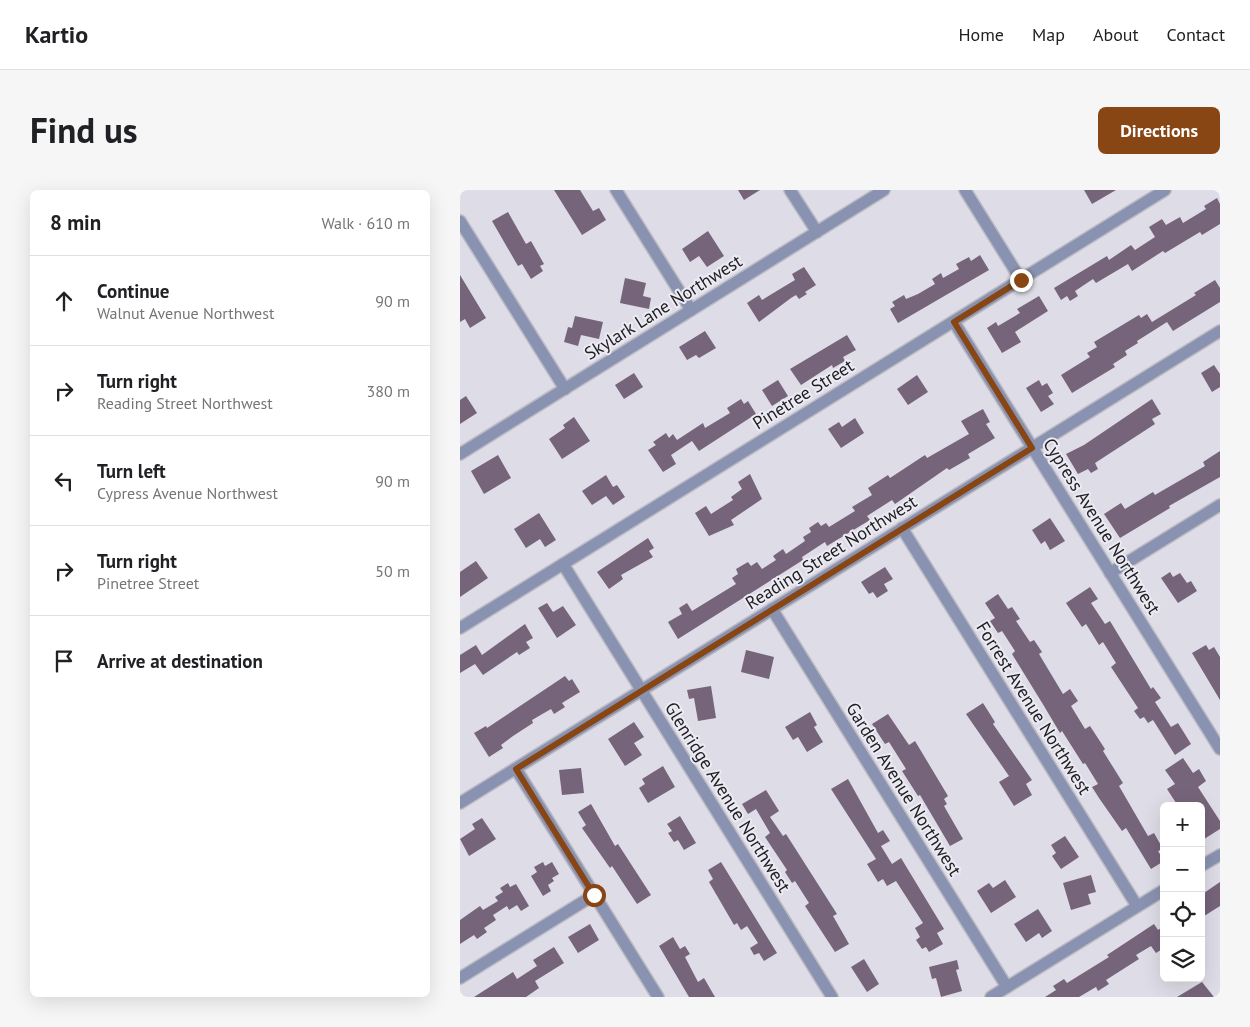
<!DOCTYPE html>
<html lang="en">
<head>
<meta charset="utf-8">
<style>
  :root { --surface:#fff; --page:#f6f6f6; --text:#202124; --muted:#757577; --line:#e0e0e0; --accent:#884614 }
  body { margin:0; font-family:"PT Sans",sans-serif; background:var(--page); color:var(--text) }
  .controls { position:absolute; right:15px; bottom:15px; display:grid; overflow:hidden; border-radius:8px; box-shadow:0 5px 20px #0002 }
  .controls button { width:45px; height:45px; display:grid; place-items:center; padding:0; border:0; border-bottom:1px solid var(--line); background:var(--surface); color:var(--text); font:25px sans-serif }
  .stop { position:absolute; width:15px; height:15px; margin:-11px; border:4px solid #884614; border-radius:50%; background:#fff }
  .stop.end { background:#884614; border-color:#fff; box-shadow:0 1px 5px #0008 }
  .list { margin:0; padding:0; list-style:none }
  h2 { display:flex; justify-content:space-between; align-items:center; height:65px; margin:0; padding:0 20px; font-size:21px }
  h2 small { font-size:16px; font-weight:400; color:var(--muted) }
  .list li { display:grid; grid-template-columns:32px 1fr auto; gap:15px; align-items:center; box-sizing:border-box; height:90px; padding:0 20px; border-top:1px solid var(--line) }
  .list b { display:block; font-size:19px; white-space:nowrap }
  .list p { margin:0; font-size:16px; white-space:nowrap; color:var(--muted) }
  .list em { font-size:16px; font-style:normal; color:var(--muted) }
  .icon { flex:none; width:28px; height:28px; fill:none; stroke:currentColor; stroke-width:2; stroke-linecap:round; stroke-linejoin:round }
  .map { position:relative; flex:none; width:760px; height:807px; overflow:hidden; border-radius:8px }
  header { display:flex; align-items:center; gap:30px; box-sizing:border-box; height:70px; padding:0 25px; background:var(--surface); border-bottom:1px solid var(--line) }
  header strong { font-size:24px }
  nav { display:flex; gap:28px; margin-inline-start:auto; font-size:18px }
  .intro { display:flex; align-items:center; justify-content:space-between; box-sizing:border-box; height:120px; padding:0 30px }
  h1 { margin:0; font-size:35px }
  .button { padding:12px 22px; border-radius:8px; background:var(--accent); color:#fff; font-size:18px; font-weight:700 }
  main { display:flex; gap:30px; padding:0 30px }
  aside { flex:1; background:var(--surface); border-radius:8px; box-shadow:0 5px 20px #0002 }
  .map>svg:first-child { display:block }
</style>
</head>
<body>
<header>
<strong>Kartio</strong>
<nav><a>Home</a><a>Map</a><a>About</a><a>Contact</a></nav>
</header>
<div class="intro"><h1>Find us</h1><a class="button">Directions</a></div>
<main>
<aside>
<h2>8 min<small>Walk · 610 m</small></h2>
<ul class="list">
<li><svg class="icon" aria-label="ahead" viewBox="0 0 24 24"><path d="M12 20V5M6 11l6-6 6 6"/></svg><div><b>Continue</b><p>Walnut Avenue Northwest</p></div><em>90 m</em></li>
<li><svg class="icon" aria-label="right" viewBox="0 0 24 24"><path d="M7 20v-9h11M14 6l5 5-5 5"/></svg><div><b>Turn right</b><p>Reading Street Northwest</p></div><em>380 m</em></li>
<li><svg class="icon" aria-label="left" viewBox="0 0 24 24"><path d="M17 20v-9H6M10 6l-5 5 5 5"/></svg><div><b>Turn left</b><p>Cypress Avenue Northwest</p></div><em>90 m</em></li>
<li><svg class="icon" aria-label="right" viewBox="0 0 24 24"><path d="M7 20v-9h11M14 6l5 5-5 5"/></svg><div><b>Turn right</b><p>Pinetree Street</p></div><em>50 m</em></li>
<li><svg class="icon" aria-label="arrive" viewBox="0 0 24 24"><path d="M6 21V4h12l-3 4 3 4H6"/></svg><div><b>Arrive at destination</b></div></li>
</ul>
</aside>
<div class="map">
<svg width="760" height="807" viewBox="0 0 760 807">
  <rect width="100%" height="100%" fill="#dedce6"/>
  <!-- building -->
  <g fill="#76647b">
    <polygon points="94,0 120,0 133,21 139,18 146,30 122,45"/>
    <polygon points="278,0 300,0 284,10"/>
    <polygon points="624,0 656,0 632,14"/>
    <polygon points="757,8 760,14 760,34 742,45 740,42 705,63 703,61 672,81 668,74 636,93 633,89 615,101 618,106 610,111 607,106 601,110 594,98 647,66 649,70 671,55 675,60 695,47 689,37 702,29 706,35 720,27 723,33 746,19 744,16"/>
    <polygon points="48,22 66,54 71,51 84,74 80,76 83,81 71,89 62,74 58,76 32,31"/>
    <polygon points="248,41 264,66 247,77 239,66 230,72 222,59"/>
    <polygon points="520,65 529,80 438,133 430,119 435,116 432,112 444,105 446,109 458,104 475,94 472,89 481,83 483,88 499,79 496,74 509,67 511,71"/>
    <polygon points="344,77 356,95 345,102 347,104 339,109 336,105 331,108 299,132 287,113 299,105 302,110 320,99 335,90 332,84"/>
    <polygon points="0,85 26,128 10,138 5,129 0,132"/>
    <polygon points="165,88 186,93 183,106 191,108 189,119 160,113"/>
    <polygon points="755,90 760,98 760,112 713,141 707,132 677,151 678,153 665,161 667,165 653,174 655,177 612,203 601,185 630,167 627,163 637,157 634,152 679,125 681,128 687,124 692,132 736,105 734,103"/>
    <polygon points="579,106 588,121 555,142 561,152 542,163 527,138 536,132 538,136 560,123 557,119"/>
    <polygon points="115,126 143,132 139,149 121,145 118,156 104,152 108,137 112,138"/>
    <polygon points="245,141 256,158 239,168 236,165 227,170 219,157"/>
    <polygon points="387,145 396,160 383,167 385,171 373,178 372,175 341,195 330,179"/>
    <polygon points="754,175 760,184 760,197 752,202 741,183"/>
    <polygon points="174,183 183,197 164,209 155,195"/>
    <polygon points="457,185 468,202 448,215 437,199"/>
    <polygon points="318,190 328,206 312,216 302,200"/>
    <polygon points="579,190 582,196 587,193 593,203 588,206 594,214 581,222 566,198"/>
    <polygon points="6,206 17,223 0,234 0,210"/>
    <polygon points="281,209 284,214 288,211 296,224 239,261 232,251 211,265 216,274 203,282 188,260 196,255 193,252 206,243 209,248 213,244 217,250 243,233 245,238 270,223 267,218"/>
    <polygon points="692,209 701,224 692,229 695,234 635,273 638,279 631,283 628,279 618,284 606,264 624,255"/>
    <polygon points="523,219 530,232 526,234 535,248 508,264 510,268 489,280 487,278 435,314 432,310 407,326 410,330 367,356 365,352 342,367 343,370 218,449 208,432 222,424 219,418 227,413 232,421 276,394 272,388 278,384 276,379 288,372 291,376 297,372 302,379 316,370 313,366 323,359 326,364 345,351 343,347 351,342 349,338 358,332 361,336 366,333 369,337 395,321 392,317 412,305 408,298 428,285 430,288 465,265 467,268 509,244 501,231"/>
    <polygon points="114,227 130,251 102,269 89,249 105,238 103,235"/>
    <polygon points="395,228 404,243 381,258 368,239 379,232 382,237"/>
    <polygon points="760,261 760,287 709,316 710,318 660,348 644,324 661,313 665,319 693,302 695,305 700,302 745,276 743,272"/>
    <polygon points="38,265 51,288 24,304 11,281"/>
    <polygon points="290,284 302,309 271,330 274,335 249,346 235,323 246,316 251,324 273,310 271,307 282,299 278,292"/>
    <polygon points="146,285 153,297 157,295 165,307 153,315 146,306 132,315 122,301"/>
    <polygon points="79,323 96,350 85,357 80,349 66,358 54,339"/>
    <polygon points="590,328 605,351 590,360 585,351 581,354 572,340"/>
    <polygon points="188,348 194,358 189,361 193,367 161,385 163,389 149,399 137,382"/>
    <polygon points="16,371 28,388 0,407 0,382"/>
    <polygon points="425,377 433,389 424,394 428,401 417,408 413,402 409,404 401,392"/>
    <polygon points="710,382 713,387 720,383 727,393 731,391 737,401 718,413 701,388"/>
    <polygon points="630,397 638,409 631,413 645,434 650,431 691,499 693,497 701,508 695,512 711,537 718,533 731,554 715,565 693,530 688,533 684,527 680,529 674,521 678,518 651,477 656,473 643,452 639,455 626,434 622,437 606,413"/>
    <polygon points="538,404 548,419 552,417 560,429 556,431 570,452 574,450 582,462 579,464 603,504 610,499 618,511 611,516 625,539 630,536 645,559 643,561 663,593 659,596 688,646 694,643 703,659 698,661 704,671 691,679 666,638 662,641 639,608 632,597 638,594 625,573 623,574 602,541 600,543 584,516 552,464 555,461 542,441 538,443 530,431 535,428 525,413"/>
    <polygon points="87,413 93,422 103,416 116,435 97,448 78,418"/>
    <polygon points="65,434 73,448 66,452 70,458 59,465 57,462 23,485 15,474 0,483 0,465 16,455 22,465"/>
    <polygon points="746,455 749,460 754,457 760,467 760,510 732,463"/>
    <polygon points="286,460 314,467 309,489 281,482"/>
    <polygon points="105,486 109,491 112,489 120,502 102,513 105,517 94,524 91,519 72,530 73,533 53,546 41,555 43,558 29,567 14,543 26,536 27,538"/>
    <polygon points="251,496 256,528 238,531 234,508 229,509 227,500"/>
    <polygon points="523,513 535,532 533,534 572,590 566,594 572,605 554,616 539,592 549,586 506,524"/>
    <polygon points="350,522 357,535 354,537 363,552 347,562 338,547 333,550 325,537"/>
    <polygon points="428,524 449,555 455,551 488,606 484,609 487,614 484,616 503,649 490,656 460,605 458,606 442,581 446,579 429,552 425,554 412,534"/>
    <polygon points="174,532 184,547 174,553 182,565 165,576 148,549"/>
    <polygon points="723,568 733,583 739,579 746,591 738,597 760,631 760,639 741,651 741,616 718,616 707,599 715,594 705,580"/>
    <polygon points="203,576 215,597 188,613 179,598 185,594 182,589"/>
    <polygon points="121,578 124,603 102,605 99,580"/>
    <polygon points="388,589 418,643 423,640 430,651 421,656 432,674 441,668 484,739 477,743 483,754 469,762 466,757 462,759 456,750 460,747 455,738 463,733 436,691 427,696 423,689 418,692 407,674 416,669 371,599"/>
    <polygon points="306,600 319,621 310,627 323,646 326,644 377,724 373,726 389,754 375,762 345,716 349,713 335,691 332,693 325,682 327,680 305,647 310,643 296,619 288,624 282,614"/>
    <polygon points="131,614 155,656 158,654 191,705 177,714 152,676 150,678 122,638 126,635 118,622"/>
    <polygon points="220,626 236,653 224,660 218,650 214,652 208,643 212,641 207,634"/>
    <polygon points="22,628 36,649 9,666 0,649 15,639 12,634"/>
    <polygon points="605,646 619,667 601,679 592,666 596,663 591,655"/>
    <polygon points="83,672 85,676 92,672 99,684 92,688 94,691 88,695 91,701 83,706 71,686 77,682 74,677"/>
    <polygon points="261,672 317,763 304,771 299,763 294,765 290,758 298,753 287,736 281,740 277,733 274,735 249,692 253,689 248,680"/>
    <polygon points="631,685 636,702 628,704 631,714 611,720 603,693"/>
    <polygon points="545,690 556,707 531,723 517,701 529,693 533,698"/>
    <polygon points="760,692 760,716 741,728 741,705"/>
    <polygon points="48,693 50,697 56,694 69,716 61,721 57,715 49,720 47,716 33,725 36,730 24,738 27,742 17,749 14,745 0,754 0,730 20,716 23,720 38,711 35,707 43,702 40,698"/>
    <polygon points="578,719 592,741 582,748 579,743 566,752 554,734"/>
    <polygon points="130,734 139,750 118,763 108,747"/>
    <polygon points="694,734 698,740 704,736 704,758 696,763 691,756 676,765 679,769 646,790 649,794 638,801 636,797 619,807 585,807 596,800 593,796 604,789 607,793 649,767 647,765"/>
    <polygon points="213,747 220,759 225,756 230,764 225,767 238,792 244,788 255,807 229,807 199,756"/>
    <polygon points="94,757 104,773 75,791 79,798 66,807 14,807 53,782 57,789 77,776 73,770"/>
    <polygon points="404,769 419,794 407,802 391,777"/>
    <polygon points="497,770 499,779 496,780 502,801 481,807 476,788 472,789 469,777"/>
    <polygon points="742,792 754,807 717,807"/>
  </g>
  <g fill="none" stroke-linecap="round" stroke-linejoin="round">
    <!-- minor casing -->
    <g stroke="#bcbac3" stroke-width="14">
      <g id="minor">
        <polyline points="156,0 231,120"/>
        <polyline points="330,0 357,42"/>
        <polyline points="505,0 561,90"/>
        <polyline points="0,31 105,199"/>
        <polyline points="494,132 760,559"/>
        <polyline points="0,264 424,0"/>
        <polyline points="442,338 677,716"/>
        <polyline points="103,374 372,807"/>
        <polyline points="650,383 760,315"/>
        <polyline points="312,419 547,797"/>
        <polyline points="0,438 705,0"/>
        <polyline points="56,579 198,807"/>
        <polyline points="0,613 760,141"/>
        <polyline points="741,676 760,665"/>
        <polyline points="0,788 134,705"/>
        <polyline points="531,807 704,700"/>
      </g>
    </g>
    <!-- minor -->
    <use href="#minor" stroke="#8992b0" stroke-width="11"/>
  </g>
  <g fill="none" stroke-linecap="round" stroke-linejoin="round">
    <!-- route -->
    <polyline stroke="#884614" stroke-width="6" points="134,705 56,579 572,258 494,132 561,90"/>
  </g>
  <g text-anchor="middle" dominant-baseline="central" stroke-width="4" stroke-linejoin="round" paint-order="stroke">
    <!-- street labels -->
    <g font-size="18" fill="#202023" stroke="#eceaf3">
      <text transform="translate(203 117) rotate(-32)">Skylark Lane Northwest</text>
      <text transform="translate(343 204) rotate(-32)">Pinetree Street</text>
      <text transform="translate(642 336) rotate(58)">Cypress Avenue Northwest</text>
      <text transform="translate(371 362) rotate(-32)">Reading Street Northwest</text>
      <text transform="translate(574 518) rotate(58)">Forrest Avenue Northwest</text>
      <text transform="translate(444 599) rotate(58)">Garden Avenue Northwest</text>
      <text transform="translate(268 607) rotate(58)">Glenridge Avenue Northwest</text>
    </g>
  </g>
</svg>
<div class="controls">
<button>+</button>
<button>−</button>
<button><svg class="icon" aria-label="locate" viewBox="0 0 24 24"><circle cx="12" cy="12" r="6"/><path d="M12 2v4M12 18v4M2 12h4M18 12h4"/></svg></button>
<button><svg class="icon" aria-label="layers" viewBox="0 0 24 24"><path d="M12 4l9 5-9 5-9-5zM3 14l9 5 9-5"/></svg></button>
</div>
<div class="stop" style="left:134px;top:705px"></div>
<div class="stop end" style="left:561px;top:90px"></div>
</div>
</main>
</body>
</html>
